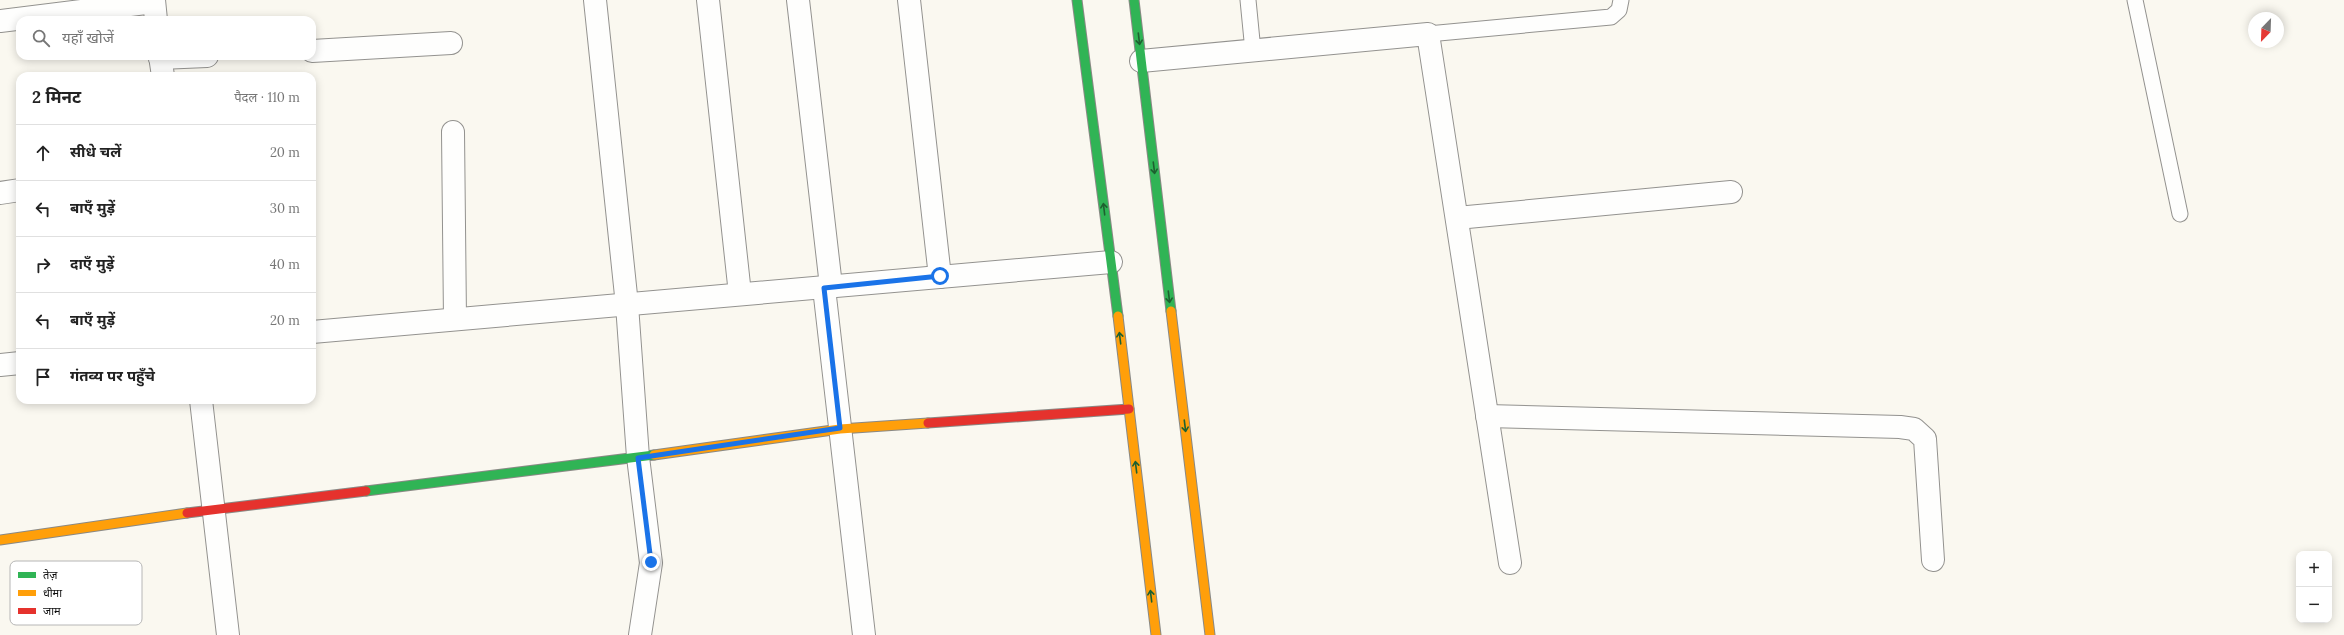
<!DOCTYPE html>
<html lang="hi">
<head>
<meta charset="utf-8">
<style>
  :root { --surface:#fff; --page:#f6f6f6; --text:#222; --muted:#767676; --line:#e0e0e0 }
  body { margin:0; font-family:Lora,"Noto Sans Devanagari",serif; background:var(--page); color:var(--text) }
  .controls { position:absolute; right:12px; bottom:12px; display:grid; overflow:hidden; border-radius:8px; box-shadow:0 2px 10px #0003 }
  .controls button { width:36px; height:36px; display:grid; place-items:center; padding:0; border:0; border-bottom:1px solid var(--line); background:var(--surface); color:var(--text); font:20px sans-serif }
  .compass { position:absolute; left:2248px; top:12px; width:36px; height:36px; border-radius:50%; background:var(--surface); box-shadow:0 2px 10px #0003; rotate:203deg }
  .stop { position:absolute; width:12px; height:12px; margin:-9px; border:3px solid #1a73e8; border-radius:50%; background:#fff }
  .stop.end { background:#1a73e8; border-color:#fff; box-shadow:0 1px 4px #0008 }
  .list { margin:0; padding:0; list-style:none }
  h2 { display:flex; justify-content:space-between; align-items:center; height:52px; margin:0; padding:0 16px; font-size:17px }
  h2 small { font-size:13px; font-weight:400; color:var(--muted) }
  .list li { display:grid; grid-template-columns:26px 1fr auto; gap:12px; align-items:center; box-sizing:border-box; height:56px; padding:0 16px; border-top:1px solid var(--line) }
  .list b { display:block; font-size:15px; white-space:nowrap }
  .list em { font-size:13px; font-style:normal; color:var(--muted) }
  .icon { flex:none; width:22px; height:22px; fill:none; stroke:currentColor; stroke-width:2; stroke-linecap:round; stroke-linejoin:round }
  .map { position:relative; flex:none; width:2344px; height:635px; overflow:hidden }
  .search { position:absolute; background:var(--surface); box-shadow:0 2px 10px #0003; left:16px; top:16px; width:300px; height:44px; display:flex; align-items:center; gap:10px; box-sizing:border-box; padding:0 14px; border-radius:12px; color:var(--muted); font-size:15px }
  .panel { position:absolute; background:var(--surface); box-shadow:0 2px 10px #0003; left:16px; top:72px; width:300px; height:332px; border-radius:12px }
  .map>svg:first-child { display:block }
</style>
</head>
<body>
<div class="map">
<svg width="2344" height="635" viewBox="0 0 2344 635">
  <rect width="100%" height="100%" fill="#faf8f0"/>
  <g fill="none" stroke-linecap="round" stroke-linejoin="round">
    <!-- lane casing -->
    <g stroke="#93928f" stroke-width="17">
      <g id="lane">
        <polyline points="1248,0 1253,51"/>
        <polyline points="2135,0 2180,214"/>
        <polyline points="1428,34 1611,17 1619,10 1621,0"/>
      </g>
    </g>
    <!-- street casing -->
    <g stroke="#93928f" stroke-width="24">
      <g id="street">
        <polyline points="154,0 156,20"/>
        <polyline points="595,0 627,305 638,457 651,563 640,635"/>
        <polyline points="708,0 740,294"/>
        <polyline points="798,0 831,286 824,288 864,635"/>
        <polyline points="909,0 940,277"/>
        <polyline points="0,21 154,2"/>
        <polyline points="312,51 451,43"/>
        <polyline points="160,56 163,76"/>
        <polyline points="160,58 207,56"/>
        <polyline points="1141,61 1428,34 1510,563"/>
        <polyline points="453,132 455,319"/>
        <polyline points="0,193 20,190"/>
        <polyline points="1457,218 1731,192"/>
        <polyline points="312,332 1111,262"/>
        <polyline points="0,365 20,363"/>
        <polyline points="201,400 228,635"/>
        <polyline points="1487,416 1900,427 1914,429 1925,439 1933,560"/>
      </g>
    </g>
    <!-- fast casing -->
    <g stroke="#8a8985" stroke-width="11">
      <g id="fast">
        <polyline points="1077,0 1118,316"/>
        <polyline points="1134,0 1171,311"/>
        <polyline points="366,491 654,455"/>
      </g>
    </g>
    <!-- slow casing -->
    <g stroke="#8a8985" stroke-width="11">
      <g id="slow">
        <polyline points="1171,311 1210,635"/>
        <polyline points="1118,316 1156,635"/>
        <polyline points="654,455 840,429 928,423"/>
        <polyline points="0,540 187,513"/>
      </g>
    </g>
    <!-- jam casing -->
    <g stroke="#8a8985" stroke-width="11">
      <g id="jam">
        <polyline points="928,423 1129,409"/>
        <polyline points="187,513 366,491"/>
      </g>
    </g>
    <!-- lane -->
    <use href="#lane" stroke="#fefefd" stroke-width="15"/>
    <!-- street -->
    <use href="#street" stroke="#fefefd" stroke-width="22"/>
    <!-- fast -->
    <use href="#fast" stroke="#30b455" stroke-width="9"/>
    <!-- slow -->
    <use href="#slow" stroke="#ff9f0a" stroke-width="9"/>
    <!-- jam -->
    <use href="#jam" stroke="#e5322d" stroke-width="9"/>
  </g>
  <!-- one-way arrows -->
  <defs><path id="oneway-shaft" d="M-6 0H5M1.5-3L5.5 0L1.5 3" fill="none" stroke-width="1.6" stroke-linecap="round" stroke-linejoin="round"/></defs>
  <g stroke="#1e6030">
    <use href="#oneway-shaft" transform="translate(1139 39) rotate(83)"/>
    <use href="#oneway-shaft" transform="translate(1154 168) rotate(83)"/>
    <use href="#oneway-shaft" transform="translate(1104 209) rotate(-97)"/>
    <use href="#oneway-shaft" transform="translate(1169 297) rotate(83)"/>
    <use href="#oneway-shaft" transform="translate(1120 338) rotate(-97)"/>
    <use href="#oneway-shaft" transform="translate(1185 426) rotate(83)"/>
    <use href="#oneway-shaft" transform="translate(1136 467) rotate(-97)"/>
    <use href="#oneway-shaft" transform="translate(1151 596) rotate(-97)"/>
  </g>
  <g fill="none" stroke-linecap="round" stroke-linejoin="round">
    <!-- route -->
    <polyline stroke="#1a73e8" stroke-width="5" points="651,562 638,458 840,428 824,288 940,276"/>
  </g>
  <!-- legend -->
  <rect x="10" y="561" width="132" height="64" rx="6" fill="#fff" stroke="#b6b6b6" stroke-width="1"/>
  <rect x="18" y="572" width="18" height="6" fill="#30b455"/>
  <rect x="18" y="590" width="18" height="6" fill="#ff9f0a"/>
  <rect x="18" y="608" width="18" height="6" fill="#e5322d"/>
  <g font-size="11" fill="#0c0c0c">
    <text x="43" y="579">तेज़</text>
    <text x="43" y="597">धीमा</text>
    <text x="43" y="615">जाम</text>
  </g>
</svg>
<div class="controls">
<button>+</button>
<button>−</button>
</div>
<svg class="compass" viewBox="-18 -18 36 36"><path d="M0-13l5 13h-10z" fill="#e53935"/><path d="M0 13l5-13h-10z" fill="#767676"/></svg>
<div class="stop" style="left:940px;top:276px"></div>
<div class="stop end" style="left:651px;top:562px"></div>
<div class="search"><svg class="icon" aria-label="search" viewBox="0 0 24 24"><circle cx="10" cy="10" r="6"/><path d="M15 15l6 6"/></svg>यहाँ खोजें</div>
<section class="panel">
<h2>2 मिनट<small>पैदल · 110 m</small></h2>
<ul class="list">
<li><svg class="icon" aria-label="ahead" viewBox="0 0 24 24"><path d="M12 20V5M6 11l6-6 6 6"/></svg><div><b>सीधे चलें</b></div><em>20 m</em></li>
<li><svg class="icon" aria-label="left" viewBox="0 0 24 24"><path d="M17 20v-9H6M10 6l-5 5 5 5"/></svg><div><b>बाएँ मुड़ें</b></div><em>30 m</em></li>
<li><svg class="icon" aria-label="right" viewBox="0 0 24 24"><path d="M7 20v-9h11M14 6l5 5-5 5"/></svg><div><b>दाएँ मुड़ें</b></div><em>40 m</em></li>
<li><svg class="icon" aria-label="left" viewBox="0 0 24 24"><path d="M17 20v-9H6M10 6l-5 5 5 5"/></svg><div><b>बाएँ मुड़ें</b></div><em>20 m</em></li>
<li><svg class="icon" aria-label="arrive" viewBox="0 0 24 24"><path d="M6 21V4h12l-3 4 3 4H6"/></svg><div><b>गंतव्य पर पहुँचे</b></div></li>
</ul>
</section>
</div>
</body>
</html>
